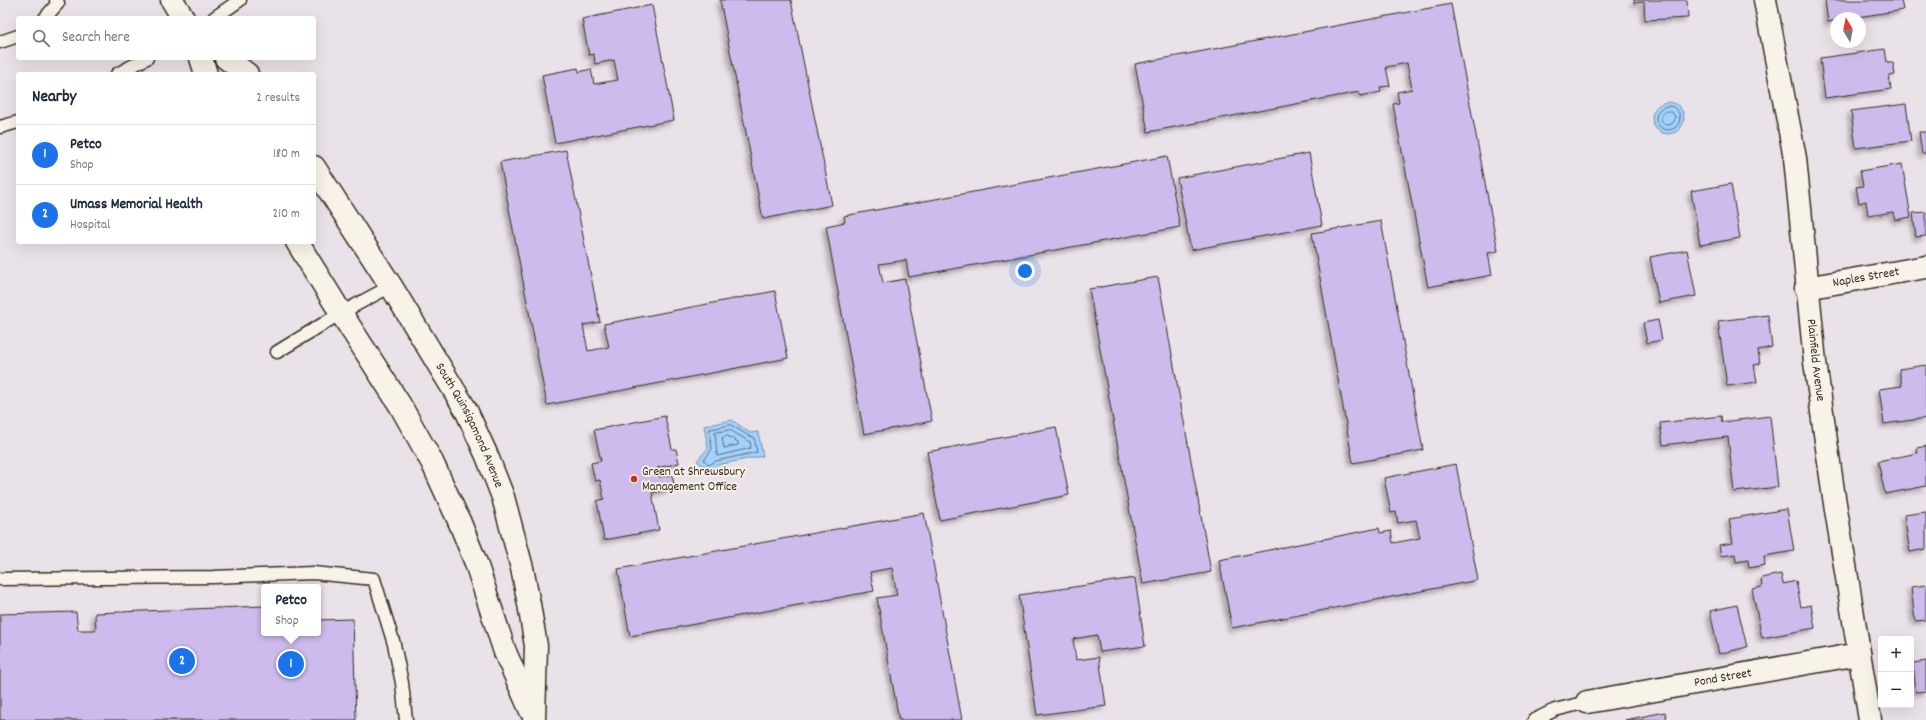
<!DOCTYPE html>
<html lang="en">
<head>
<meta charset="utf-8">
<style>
  :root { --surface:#fff; --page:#f2f2f3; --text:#1f2937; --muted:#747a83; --line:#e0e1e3; --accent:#1a73e8 }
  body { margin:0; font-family:Dekko,sans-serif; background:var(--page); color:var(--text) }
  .controls { position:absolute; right:12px; bottom:12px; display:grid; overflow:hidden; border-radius:4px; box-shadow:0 4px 16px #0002 }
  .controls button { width:36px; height:36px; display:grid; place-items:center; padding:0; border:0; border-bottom:1px solid var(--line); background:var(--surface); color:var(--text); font:20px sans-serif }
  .compass { position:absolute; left:1830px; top:12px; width:36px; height:36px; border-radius:50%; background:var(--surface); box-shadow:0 4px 16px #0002; rotate:350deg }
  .you { position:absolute; left:1025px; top:271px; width:14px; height:14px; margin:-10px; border:3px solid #fff; border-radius:50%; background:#1a73e8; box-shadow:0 0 0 6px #1a73e833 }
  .badge { display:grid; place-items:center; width:26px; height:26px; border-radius:50%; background:var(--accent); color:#fff; font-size:13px; font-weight:700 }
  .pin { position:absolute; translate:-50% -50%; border:2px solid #fff; box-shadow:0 1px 4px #0006 }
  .popup { position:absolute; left:261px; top:584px; width:60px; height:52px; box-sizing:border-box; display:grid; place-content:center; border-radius:4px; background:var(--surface); filter:drop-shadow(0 1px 3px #0005); font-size:13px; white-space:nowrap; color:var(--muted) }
  .popup b { font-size:15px; color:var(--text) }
  .popup::after { content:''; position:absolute; left:50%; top:100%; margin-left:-8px; border:8px solid transparent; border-top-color:var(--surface) }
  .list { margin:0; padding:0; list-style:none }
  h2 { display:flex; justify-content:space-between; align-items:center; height:52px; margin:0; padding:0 16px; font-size:17px }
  h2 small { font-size:13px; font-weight:400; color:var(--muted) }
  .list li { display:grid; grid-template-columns:26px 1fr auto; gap:12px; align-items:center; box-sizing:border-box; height:60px; padding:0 16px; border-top:1px solid var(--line) }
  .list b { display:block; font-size:15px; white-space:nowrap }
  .list p { margin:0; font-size:13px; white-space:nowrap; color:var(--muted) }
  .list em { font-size:13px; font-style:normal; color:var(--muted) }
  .icon { flex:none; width:22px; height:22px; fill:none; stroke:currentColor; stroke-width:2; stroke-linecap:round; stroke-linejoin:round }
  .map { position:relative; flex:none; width:1926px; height:720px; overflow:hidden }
  .search { position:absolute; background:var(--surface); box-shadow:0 4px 16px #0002; left:16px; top:16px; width:300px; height:44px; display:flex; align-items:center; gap:10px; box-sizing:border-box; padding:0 14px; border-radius:4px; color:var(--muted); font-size:15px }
  .panel { position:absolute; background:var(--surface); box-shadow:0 4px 16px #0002; left:16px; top:72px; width:300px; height:172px; border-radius:4px }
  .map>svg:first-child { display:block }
</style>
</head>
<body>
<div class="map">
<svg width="1926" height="720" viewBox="0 0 1926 720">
  <defs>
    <filter id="shadow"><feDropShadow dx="-3.5" dy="3.5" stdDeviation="2" flood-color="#0004"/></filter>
  </defs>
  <rect width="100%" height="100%" fill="#eae2e9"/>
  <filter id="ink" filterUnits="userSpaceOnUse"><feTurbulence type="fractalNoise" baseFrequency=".025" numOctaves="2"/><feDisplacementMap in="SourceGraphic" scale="8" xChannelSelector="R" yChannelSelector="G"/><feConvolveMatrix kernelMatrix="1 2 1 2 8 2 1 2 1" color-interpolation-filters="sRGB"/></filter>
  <g filter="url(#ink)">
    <!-- water -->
    <g fill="#a0d2fd" stroke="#788fa4">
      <circle cx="1668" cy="118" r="16"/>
      <polygon points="732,420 750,433 758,432 763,456 717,465 711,471 697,461 708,448 704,426"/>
    </g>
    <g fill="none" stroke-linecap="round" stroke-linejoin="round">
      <!-- shore -->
      <g stroke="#636d77" stroke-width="1">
        <circle cx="1668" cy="118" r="12"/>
        <circle cx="1668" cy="118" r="7"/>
        <polygon points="731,425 749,436 754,437 757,452 716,461 709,465 704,460 712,449 709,430"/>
        <polygon points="730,430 750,442 751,448 717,456 715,433"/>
        <polygon points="728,436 738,442 738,445 724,448 722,438"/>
      </g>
    </g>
    <!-- building -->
    <g fill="#ccbbec" stroke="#3b2a1e" filter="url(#shadow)">
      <polygon points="720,0 791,0 832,205 763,219"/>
      <polygon points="1634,0 1687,0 1688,18 1645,20 1644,2 1634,3"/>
      <polygon points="1825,0 1901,0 1903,10 1851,18 1836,18 1836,20 1828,22"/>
      <polygon points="1451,4 1498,251 1488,253 1492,275 1428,287 1393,104 1399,103 1397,92 1412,89 1407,63 1386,67 1390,86 1380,87 1381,92 1360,96 1359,92 1148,132 1135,64"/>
      <polygon points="652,5 674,120 555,143 542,75 578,68 579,72 591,69 594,84 618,80 614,60 595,64 594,54 589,55 582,19"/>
      <polygon points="1885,49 1887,62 1893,62 1895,75 1889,76 1891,89 1825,98 1820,58"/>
      <polygon points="1906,104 1911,141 1856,148 1851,111"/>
      <polygon points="1919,132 1926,132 1926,154 1922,154"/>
      <polygon points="566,150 600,322 583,325 588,351 609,347 604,324 775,291 788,358 547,405 500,162"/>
      <polygon points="1309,153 1322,225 1191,250 1177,178"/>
      <polygon points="1167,156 1180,227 909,277 906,260 879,264 883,283 905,279 932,421 864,434 826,226 845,222 844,216"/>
      <polygon points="1902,164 1911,217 1895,220 1893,212 1868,216 1866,201 1859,203 1856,187 1863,186 1860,171"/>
      <polygon points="1731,184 1740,238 1700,245 1691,191"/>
      <polygon points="1926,212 1926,236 1916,237 1913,213"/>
      <polygon points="1381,221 1423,450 1353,463 1312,233"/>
      <polygon points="1687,250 1696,296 1659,303 1650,257"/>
      <polygon points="1158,277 1211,572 1143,584 1089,289"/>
      <polygon points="1768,315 1772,347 1758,350 1760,364 1754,365 1757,382 1727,386 1718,321"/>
      <polygon points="1658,320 1662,340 1647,343 1643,323"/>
      <polygon points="1926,365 1926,418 1884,424 1879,389 1902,386 1899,369"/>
      <polygon points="665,416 672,449 676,449 679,463 657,468 659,477 672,475 675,488 652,493 659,530 604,540 597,501 604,499 600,480 595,481 591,463 601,461 594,430"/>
      <polygon points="1721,416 1722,422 1770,416 1778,487 1734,492 1728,437 1663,445 1660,423"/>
      <polygon points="1056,427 1069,495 940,520 927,452"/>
      <polygon points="1926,446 1926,486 1885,494 1878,461 1918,453 1917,448"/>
      <polygon points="1456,464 1478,580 1232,628 1219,560 1379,528 1380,533 1391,531 1393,543 1420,538 1416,520 1398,523 1396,512 1391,513 1384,478"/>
      <polygon points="1787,509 1794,551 1764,556 1765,565 1749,568 1748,560 1736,562 1735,554 1721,556 1719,545 1733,543 1729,519"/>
      <polygon points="1926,512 1926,549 1910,552 1904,515"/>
      <polygon points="924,513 962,720 899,720 877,598 897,595 892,568 870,572 874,591 630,636 618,569"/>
      <polygon points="1781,574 1783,584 1796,581 1801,607 1811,605 1815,628 1762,638 1752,589 1762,587 1761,578"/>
      <polygon points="1135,578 1145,646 1100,652 1097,635 1073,639 1076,660 1099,657 1106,706 1037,715 1019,595"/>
      <polygon points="1926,585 1926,620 1915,621 1911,587"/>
      <polygon points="1737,605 1747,647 1719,654 1710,611"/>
      <polygon points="264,606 264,633 318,633 318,620 353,619 356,720 0,720 0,614 76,612 78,630 96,630 95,613"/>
      <polygon points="1926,661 1926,691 1916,692 1913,663"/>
      <polygon points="1665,712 1667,720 1625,720"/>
    </g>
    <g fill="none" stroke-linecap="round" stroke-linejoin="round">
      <!-- service casing -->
      <g stroke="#3b2a1e" stroke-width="15">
        <g id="service">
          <polyline points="45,18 58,3 56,0"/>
          <polyline points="214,18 240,0"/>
          <polyline points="0,42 18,36"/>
          <polyline points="117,74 147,58"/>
          <polyline points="0,127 18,122"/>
          <polyline points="277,352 341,313 391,286"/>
          <polyline points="0,579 214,577 313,573 374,579 394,644 402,683 406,720"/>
          <polyline points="1534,720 1555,710 1587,702"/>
        </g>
      </g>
      <!-- minor casing -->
      <g stroke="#3b2a1e" stroke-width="25">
        <g id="minor">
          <path id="s1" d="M1765,0L1795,158L1815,362L1833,491L1870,720"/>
          <path id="s2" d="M1806,288L1926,267"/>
          <path id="s3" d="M1587,702L1859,654"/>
        </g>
      </g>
      <!-- secondary casing -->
      <g stroke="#3b2a1e" stroke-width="25">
        <g id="secondary">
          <polyline points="172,0 183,18"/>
          <polyline points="201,58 206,74"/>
          <polyline points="226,58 247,74"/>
          <path id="s4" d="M314,167L391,286L466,410L487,456L503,497L522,568L529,604L536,646L534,720"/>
          <polyline points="297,242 341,313 400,405 432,462 460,523 476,563 505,652 531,711"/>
        </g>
      </g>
      <!-- service -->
      <use href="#service" stroke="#f7f3e8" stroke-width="12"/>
      <!-- minor -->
      <use href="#minor" stroke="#f7f3e8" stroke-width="22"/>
      <!-- secondary -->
      <use href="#secondary" stroke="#f7f3e8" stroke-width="22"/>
    </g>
  </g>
  <!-- markers -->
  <circle fill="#c8321e" stroke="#f7f3e8" stroke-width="1.5" cx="634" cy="479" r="4"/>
  <g text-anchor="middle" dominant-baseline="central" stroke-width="3.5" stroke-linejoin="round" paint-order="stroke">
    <!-- street labels -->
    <g font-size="13" fill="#3b2a1e" stroke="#f7f3e8">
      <text stroke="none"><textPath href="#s2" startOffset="61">Naples Street</textPath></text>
      <text stroke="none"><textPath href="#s1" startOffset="364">Plainfield Avenue</textPath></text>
      <text stroke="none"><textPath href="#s4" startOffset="302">South Quinsigamond Avenue</textPath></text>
      <text stroke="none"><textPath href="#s3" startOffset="138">Pond Street</textPath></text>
    </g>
    <!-- poi labels -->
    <g font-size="13" fill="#3b2a1e" stroke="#f7f3e8" text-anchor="start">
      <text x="642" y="472">Green at Shrewsbury<tspan x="642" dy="15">Management Office</tspan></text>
    </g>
  </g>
</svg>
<div class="controls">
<button>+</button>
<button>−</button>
</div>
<svg class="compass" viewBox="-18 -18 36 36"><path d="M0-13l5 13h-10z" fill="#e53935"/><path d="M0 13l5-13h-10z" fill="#747a83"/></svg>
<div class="you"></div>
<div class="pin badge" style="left:291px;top:664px">1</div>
<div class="popup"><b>Petco</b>Shop</div>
<div class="pin badge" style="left:182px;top:661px">2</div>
<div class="search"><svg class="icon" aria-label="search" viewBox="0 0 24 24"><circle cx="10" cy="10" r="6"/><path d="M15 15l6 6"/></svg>Search here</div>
<section class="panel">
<h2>Nearby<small>2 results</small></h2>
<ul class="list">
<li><span class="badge">1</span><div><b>Petco</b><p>Shop</p></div><em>180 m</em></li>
<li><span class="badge">2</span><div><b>Umass Memorial Health</b><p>Hospital</p></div><em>210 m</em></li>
</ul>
</section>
</div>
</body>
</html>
